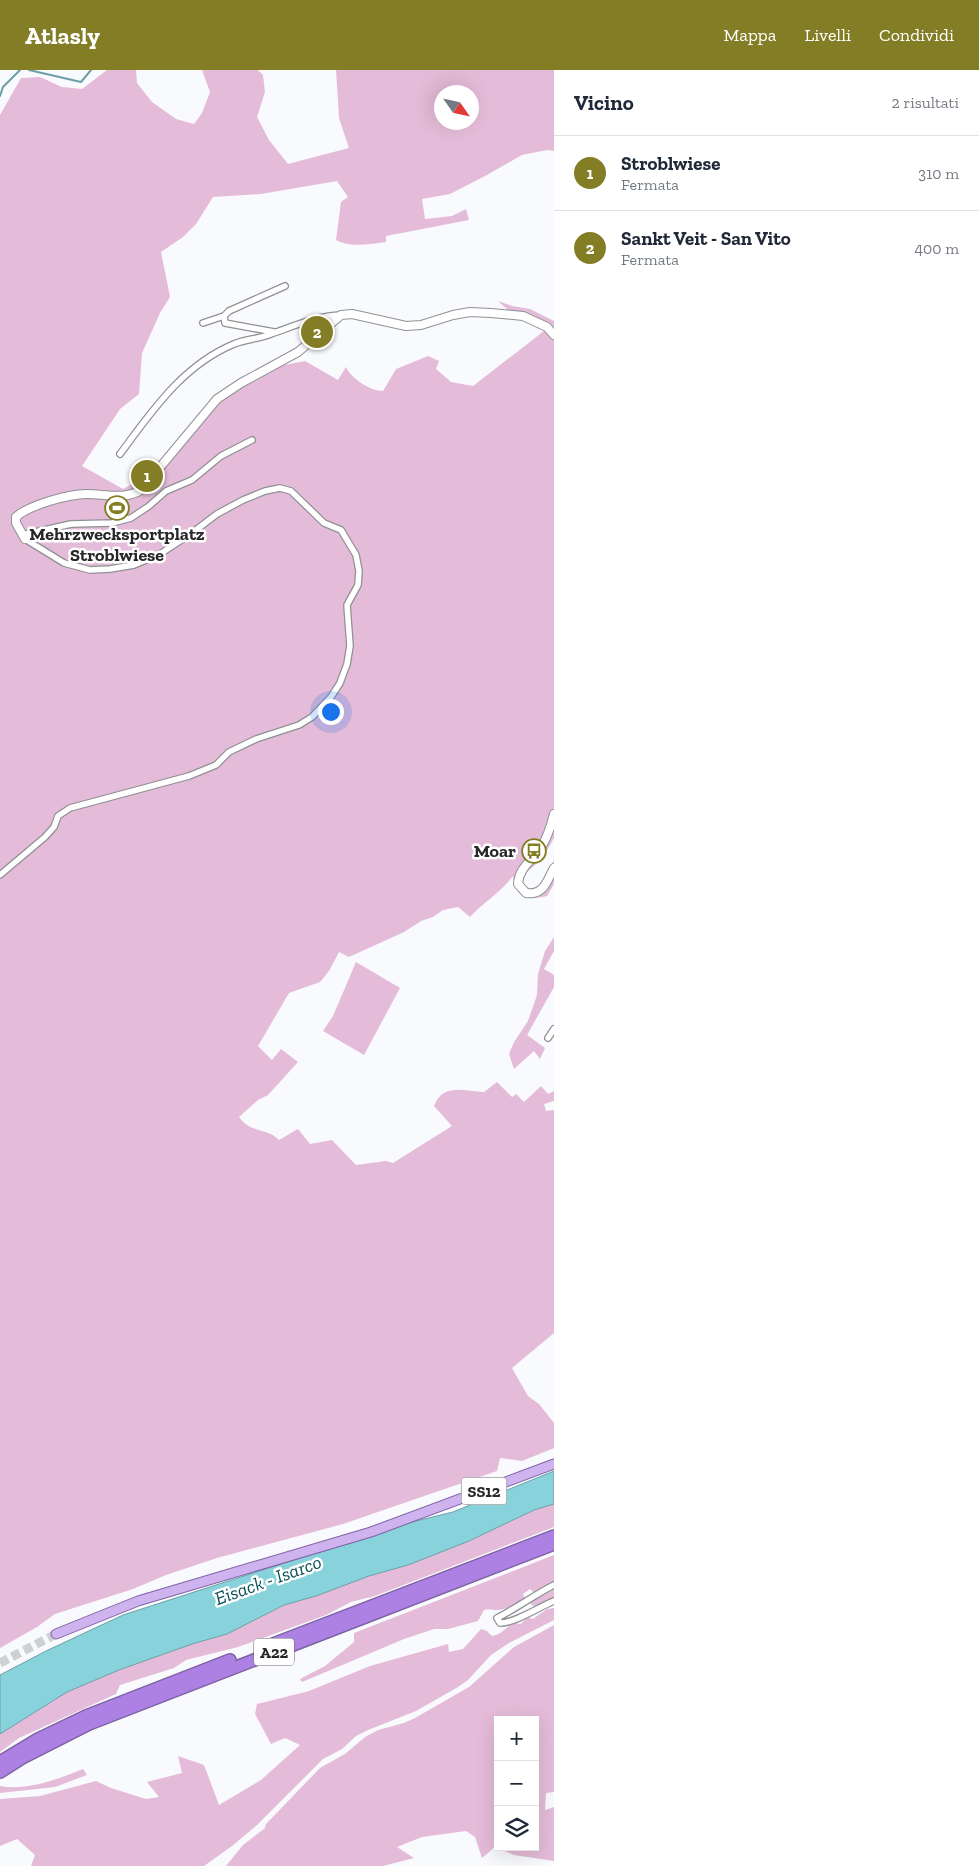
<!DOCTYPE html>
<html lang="it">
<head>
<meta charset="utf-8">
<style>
  :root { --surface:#fff; --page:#f6f6f7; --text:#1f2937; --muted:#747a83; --line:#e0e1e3; --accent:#837e25 }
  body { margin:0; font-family:"Zilla Slab",serif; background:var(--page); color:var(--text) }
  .controls { position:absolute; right:15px; bottom:15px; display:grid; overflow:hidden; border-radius:0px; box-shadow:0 5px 20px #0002 }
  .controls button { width:45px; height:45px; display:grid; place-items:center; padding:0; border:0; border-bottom:1px solid var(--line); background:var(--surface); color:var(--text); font:25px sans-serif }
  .compass { position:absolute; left:434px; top:15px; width:45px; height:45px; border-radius:50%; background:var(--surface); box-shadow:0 5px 20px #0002; rotate:124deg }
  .you { position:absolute; left:330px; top:641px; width:18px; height:18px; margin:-12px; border:4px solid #fff; border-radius:50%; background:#1a73e8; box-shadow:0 0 0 8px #1a73e833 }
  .badge { display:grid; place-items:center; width:32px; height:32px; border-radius:50%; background:var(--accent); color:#fff; font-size:16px; font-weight:700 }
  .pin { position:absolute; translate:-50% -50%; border:2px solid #fff; box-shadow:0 1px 5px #0006 }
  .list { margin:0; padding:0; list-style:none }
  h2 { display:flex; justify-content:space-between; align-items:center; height:65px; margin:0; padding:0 20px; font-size:21px }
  h2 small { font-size:16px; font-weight:400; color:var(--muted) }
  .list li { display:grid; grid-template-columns:32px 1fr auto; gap:15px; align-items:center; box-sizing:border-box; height:75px; padding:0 20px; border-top:1px solid var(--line) }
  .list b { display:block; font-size:19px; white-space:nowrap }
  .list p { margin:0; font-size:16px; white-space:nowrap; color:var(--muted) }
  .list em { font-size:16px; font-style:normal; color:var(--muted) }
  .icon { flex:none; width:28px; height:28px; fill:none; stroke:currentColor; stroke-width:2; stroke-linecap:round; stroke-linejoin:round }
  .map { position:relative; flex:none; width:554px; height:1796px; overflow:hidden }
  header { display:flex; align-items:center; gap:30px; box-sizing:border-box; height:70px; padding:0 25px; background:var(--accent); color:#fff }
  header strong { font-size:24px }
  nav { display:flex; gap:28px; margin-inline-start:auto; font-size:18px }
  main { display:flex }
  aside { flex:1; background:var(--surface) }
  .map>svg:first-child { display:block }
</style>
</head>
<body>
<header>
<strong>Atlasly</strong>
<nav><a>Mappa</a><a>Livelli</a><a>Condividi</a></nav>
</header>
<main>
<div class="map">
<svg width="554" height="1796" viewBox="0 0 554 1796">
  <rect width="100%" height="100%" fill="#f9fafd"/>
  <!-- green -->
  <g fill="#e4bbd8" fill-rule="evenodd">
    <path d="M107,0H136L137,13L152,32L176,49L194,54L202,43L210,22L202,0H258L263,5L265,22L257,47L269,70L288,94L349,78L339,48L336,0H554V81L547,80L522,85L487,105L450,124L422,129L425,149L452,146L466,139L469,150L386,166V172C371,174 350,178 336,170L341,132L348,127L337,111L261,124L213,127L196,154L183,167L161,182L170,227L160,243L142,283L139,324L120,339L82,396L123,419L155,402L188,364L241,313L279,296L305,291L338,310L346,297C352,309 370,321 383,321L396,299L428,286L439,291L436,299L451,312L473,316L544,261L532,254L518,249L498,231L512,236L530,239L554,251V768L542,789L527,802L523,810L524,814L530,819H538L554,790V814L547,826C526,831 516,828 513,806C501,822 484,832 470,847L458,837L443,840L433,847L421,851L404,862L349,887L339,882L329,901L320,912L289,923L258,976L272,990L281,979L298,992L268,1025L258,1030L239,1047C251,1064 267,1057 279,1070L298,1059L310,1074L332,1070L356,1095L386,1091L393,1093L452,1056L434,1036C443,1013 463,1021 484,1022L497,1012L512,1027L516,1024L524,1032L541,1016L548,1024L554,1021V1031L544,1034L546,1041L554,1040V1263L512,1298L528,1326L539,1334L554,1353V1378L522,1391L500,1388L497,1401L343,1454L217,1488L166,1505L133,1519L55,1544L37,1557L0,1578V45L21,8L40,7L62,17L82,19ZM442,22H472V52H442Z"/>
    <polygon points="554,867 554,881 544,899 554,905 554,917 527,965 545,978 540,989 534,981 514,999 509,984 514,972 528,951 537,925 538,904 545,881"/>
    <polygon points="356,892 400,918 364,985 323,961 333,946"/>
    <polygon points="554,1434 554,1457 375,1526 351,1532 326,1545 238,1577 186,1590 174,1598 120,1615 116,1624 19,1668 0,1682 0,1664 67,1622 119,1600 192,1574 227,1564 284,1535 369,1506 408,1495 469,1471 534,1440"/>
    <path d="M554,1485V1512L534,1523L530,1519L523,1524L525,1529C517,1534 507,1540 497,1540C492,1540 489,1539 484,1540L478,1551L448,1559H434L404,1569L302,1612L300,1609L325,1596L354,1572V1563Z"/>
    <polygon points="554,1520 554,1529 535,1536 531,1535 531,1533 536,1529"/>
    <path d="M554,1538V1550L509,1573L491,1585L468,1610L458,1617L416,1641L368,1660L356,1666L342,1679L323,1689L256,1756L232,1776L204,1796H31L35,1785L17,1769L0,1776V1729L40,1726L96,1711L111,1718L146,1729L159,1727L147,1712L182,1703L178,1686L204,1695L219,1735L261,1710L300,1675L285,1668L271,1674L255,1644L257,1634L309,1621L370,1596L448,1574L449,1582L463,1579L481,1559L487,1561L492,1566C503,1564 505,1557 514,1553L521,1554L527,1547L533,1549L547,1539Z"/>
    <path d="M554,1555V1722L546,1723L545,1740L554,1737V1791L514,1785L495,1777L482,1788L475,1767L466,1761L422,1767L397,1777L414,1788L383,1796H226L243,1775L265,1758L266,1754L320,1698L345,1684L365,1667L378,1660L404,1653L415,1648L469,1617L514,1577ZM498,1650H535V1777H498Z"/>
    <path d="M83,1699L87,1705L55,1717L0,1723V1716C28,1721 58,1709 83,1699Z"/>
  </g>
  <!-- water -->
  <polygon fill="#88d3db" stroke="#6b9fa6" points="554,1401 554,1434 534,1440 469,1471 408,1495 369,1506 316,1526 284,1535 227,1564 192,1574 119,1600 67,1622 0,1664 0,1605 46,1581 123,1545 408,1453 453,1442"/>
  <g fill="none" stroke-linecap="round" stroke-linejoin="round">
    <!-- stream -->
    <g stroke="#6b9fa6" stroke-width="2">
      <polyline points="29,0 81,12 91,0"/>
      <polyline points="0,26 3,17 20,0"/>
    </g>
    <!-- primary-tunnel -->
    <polyline stroke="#cfd0d3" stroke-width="9" stroke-dasharray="9 4.5" stroke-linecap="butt" points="0,1593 56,1564"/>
    <!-- minor casing -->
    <g stroke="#8f9194" stroke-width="8">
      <g id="minor">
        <polyline points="203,253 224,246"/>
        <polyline points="274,262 225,253 224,246 229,241 285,216"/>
        <path d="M120,384C152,341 183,295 234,274C246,269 259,269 271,264C294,256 316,246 341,245"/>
        <polyline points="22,465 71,454 112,453 131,448 149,436 166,421 192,410 221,386 252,370"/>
        <polyline points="0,805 45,767 54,757 58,746 70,738 189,706 216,695 229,682 256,669 299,655 312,647 331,627 340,613 347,594 350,576 347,535 358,515 359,501 356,485 341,460 324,453 291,421 280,418 265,421 243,430 217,444 192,463 160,484 134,495 110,499 90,500 64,493 25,469"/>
        <polyline points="548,968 554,959"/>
        <path d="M554,1515C534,1525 517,1538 497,1548L500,1553C515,1553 539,1537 554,1531"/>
      </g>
    </g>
    <!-- tertiary casing -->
    <g stroke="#8f9194" stroke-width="10">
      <g id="tertiary">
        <path d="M25,469L16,453V447C29,435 69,424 87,424C105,424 125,430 141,420L217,329L241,313L298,282L341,245L352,244L406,256L421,255L453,245L470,242L491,243L523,246L547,257L554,265"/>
        <path d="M554,744C551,756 548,767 541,777C533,790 519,797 518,814L526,823C544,826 547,810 554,798"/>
      </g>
    </g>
    <!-- primary casing -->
    <g stroke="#7e62a3" stroke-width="11">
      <polyline id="primary" points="56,1564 138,1531 371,1462 554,1394"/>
    </g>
    <!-- motorway casing -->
    <g stroke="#7e62a3" stroke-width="14">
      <g id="motorway">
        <polyline points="273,1574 554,1466"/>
        <polyline points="0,1692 38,1669 86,1646 230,1590"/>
        <polyline points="0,1702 22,1688 89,1654 554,1474"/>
      </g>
    </g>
    <!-- minor -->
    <use href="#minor" stroke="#fff" stroke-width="5.5"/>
    <!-- tertiary -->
    <use href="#tertiary" stroke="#fff" stroke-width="8"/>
    <!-- primary -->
    <use href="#primary" stroke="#ceb3ef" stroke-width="9"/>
    <!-- motorway -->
    <use href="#motorway" stroke="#ad81e4" stroke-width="11"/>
  </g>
  <!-- icons -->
  <defs>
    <g id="stadium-ring" transform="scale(1.25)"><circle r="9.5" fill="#fff" stroke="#837e25" stroke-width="1.5"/><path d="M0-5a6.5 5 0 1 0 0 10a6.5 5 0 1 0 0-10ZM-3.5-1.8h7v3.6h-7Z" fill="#837e25"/></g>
    <g id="bus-ring" transform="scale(1.25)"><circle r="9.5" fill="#fff" stroke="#837e25" stroke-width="1.5"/><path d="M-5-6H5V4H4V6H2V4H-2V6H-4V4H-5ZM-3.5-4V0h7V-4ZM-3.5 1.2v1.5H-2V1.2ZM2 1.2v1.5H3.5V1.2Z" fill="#837e25"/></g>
  </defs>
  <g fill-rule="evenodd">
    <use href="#stadium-ring" x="117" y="438"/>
    <use href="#bus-ring" x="534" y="781"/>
  </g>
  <g text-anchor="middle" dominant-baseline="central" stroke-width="5" stroke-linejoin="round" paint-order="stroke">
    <!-- shield labels -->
    <g fill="#fff" stroke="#686869" stroke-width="1">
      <rect x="461.5" y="1407.5" width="45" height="27" rx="4"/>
      <rect x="254" y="1568.5" width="40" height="27" rx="4"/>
    </g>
    <g font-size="16" font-weight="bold" fill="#272729">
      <text x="484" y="1421">SS12</text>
      <text x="274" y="1582">A22</text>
    </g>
    <!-- poi labels -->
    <g font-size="18" font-weight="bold" fill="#272729" stroke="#fff">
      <text x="117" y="464">Mehrzwecksportplatz<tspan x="117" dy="21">Stroblwiese</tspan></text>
      <text x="516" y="781" text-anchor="end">Moar</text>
    </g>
    <!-- water labels -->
    <g font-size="19" font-style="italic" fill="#094f55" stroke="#fff">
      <text transform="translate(268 1510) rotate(-20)">Eisack - Isarco</text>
    </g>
  </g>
</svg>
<div class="controls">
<button>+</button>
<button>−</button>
<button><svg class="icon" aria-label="layers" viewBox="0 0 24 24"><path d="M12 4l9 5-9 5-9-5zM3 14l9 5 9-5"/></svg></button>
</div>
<svg class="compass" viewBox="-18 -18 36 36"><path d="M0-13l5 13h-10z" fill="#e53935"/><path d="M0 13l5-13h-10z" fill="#747a83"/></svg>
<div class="you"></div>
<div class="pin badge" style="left:147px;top:406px">1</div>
<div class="pin badge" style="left:317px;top:262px">2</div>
</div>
<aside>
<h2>Vicino<small>2 risultati</small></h2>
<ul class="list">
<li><span class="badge">1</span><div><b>Stroblwiese</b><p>Fermata</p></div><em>310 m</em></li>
<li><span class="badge">2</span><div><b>Sankt Veit - San Vito</b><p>Fermata</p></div><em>400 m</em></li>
</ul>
</aside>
</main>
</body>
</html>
